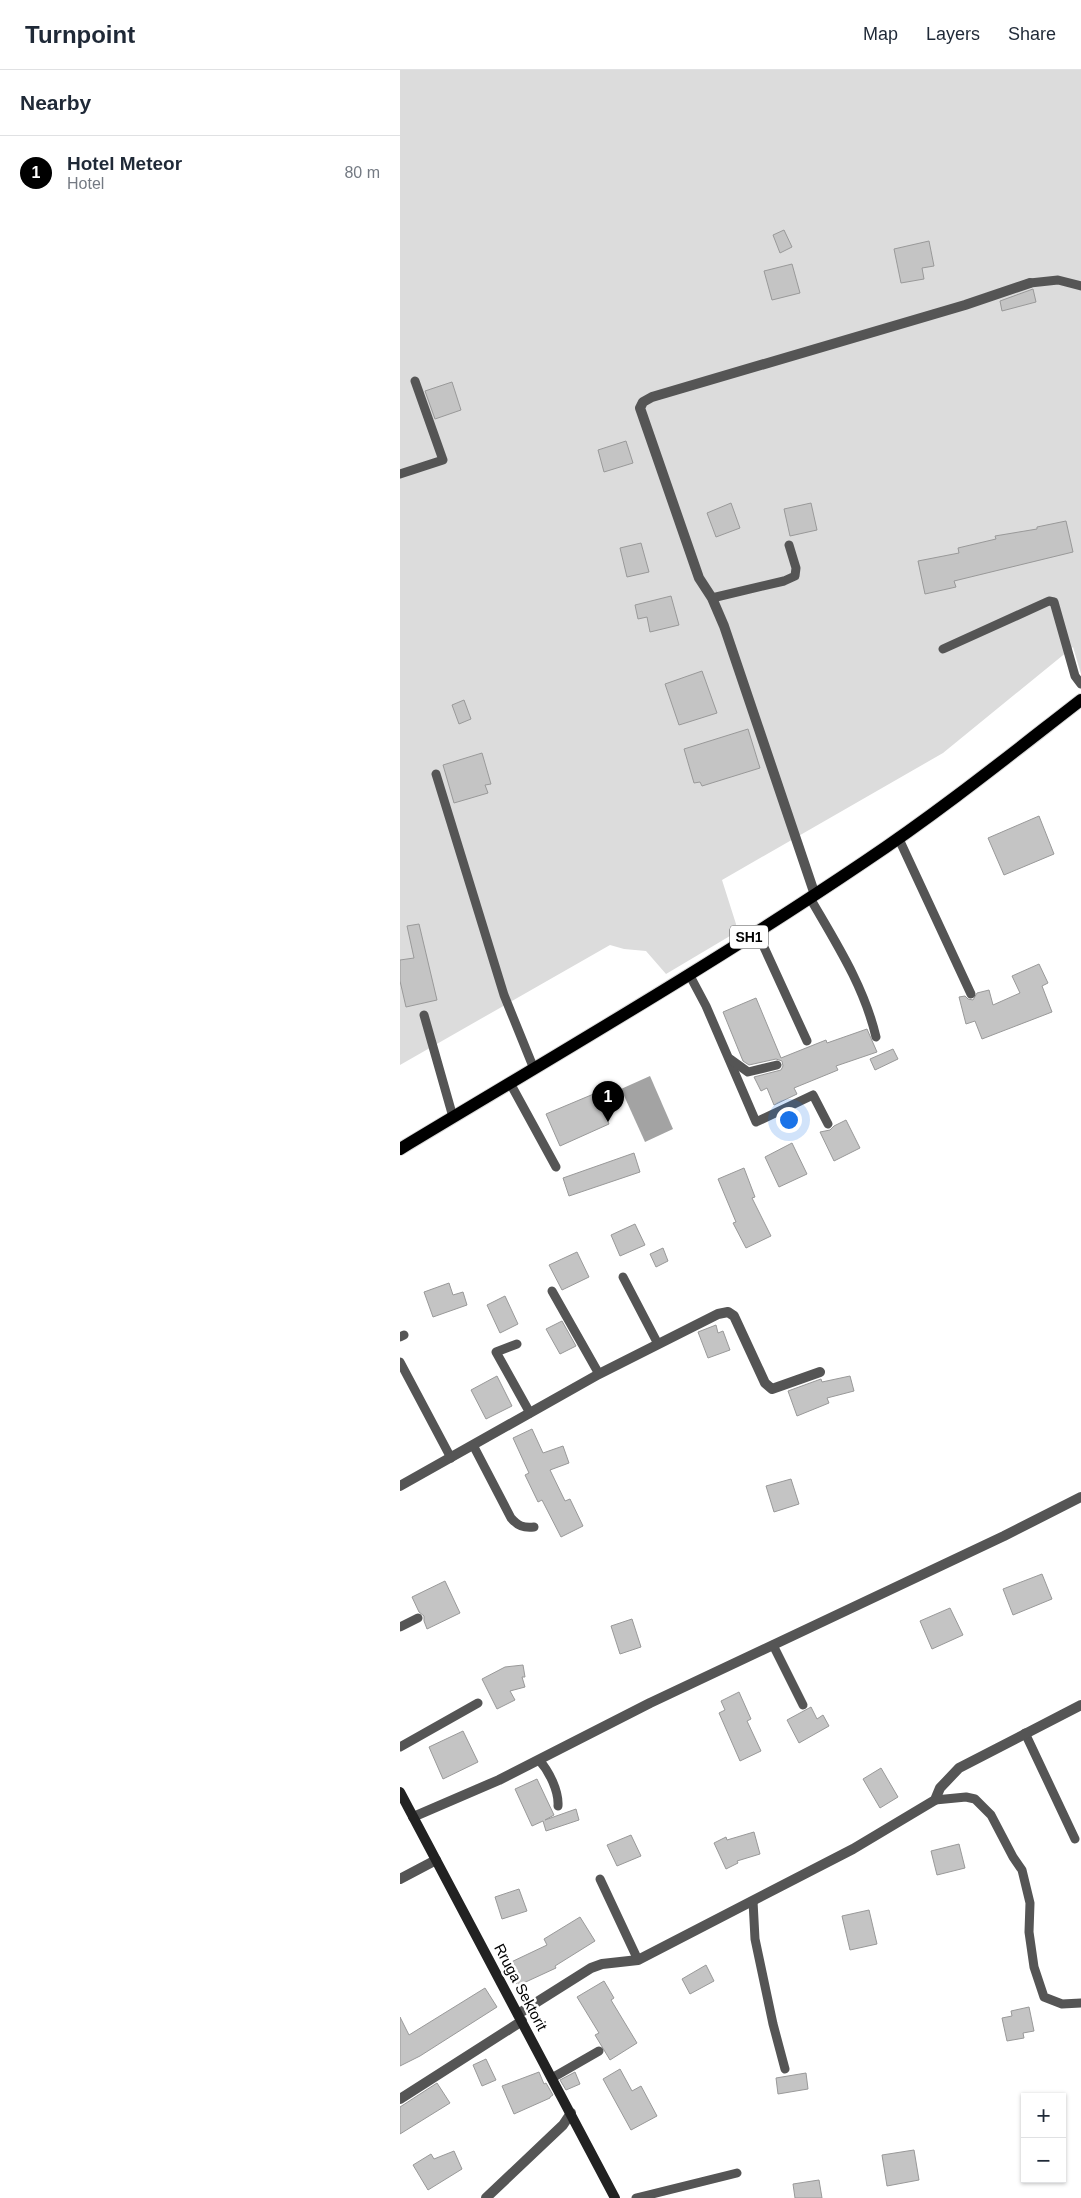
<!DOCTYPE html>
<html lang="en">
<head>
<meta charset="utf-8">
<style>
  :root { --surface:#fff; --page:#f2f2f3; --text:#1f2937; --muted:#747a83; --line:#e0e1e3; --accent:#000 }
  body { margin:0; font-family:Arial,sans-serif; background:var(--page); color:var(--text) }
  .controls { position:absolute; right:15px; bottom:15px; display:grid; overflow:hidden; border-radius:0px; box-shadow:0 1px 4px #0004 }
  .controls button { width:45px; height:45px; display:grid; place-items:center; padding:0; border:0; border-bottom:1px solid var(--line); background:var(--surface); color:var(--text); font:25px sans-serif }
  .you { position:absolute; left:388px; top:1049px; width:18px; height:18px; margin:-12px; border:4px solid #fff; border-radius:50%; background:#1a73e8; box-shadow:0 0 0 8px #1a73e833 }
  .badge { display:grid; place-items:center; width:32px; height:32px; border-radius:50%; background:var(--accent); color:#fff; font-size:16px; font-weight:700 }
  .pin { position:absolute; translate:-50% -41px; filter:drop-shadow(0 1px 2px #0008) }
  .pin::after { content:''; position:absolute; top:26px; width:18px; height:15px; background:inherit; clip-path:polygon(0 0,100% 0,50% 100%) }
  .list { margin:0; padding:0; list-style:none }
  h2 { display:flex; justify-content:space-between; align-items:center; height:65px; margin:0; padding:0 20px; font-size:21px }
  h2 small { font-size:16px; font-weight:400; color:var(--muted) }
  .list li { display:grid; grid-template-columns:32px 1fr auto; gap:15px; align-items:center; box-sizing:border-box; height:75px; padding:0 20px; border-top:1px solid var(--line) }
  .list b { display:block; font-size:19px; white-space:nowrap }
  .list p { margin:0; font-size:16px; white-space:nowrap; color:var(--muted) }
  .list em { font-size:16px; font-style:normal; color:var(--muted) }
  .map { position:relative; flex:none; width:681px; height:2128px; overflow:hidden }
  header { display:flex; align-items:center; gap:30px; box-sizing:border-box; height:70px; padding:0 25px; background:var(--surface); border-bottom:1px solid var(--line) }
  header strong { font-size:24px }
  nav { display:flex; gap:28px; margin-inline-start:auto; font-size:18px }
  main { display:flex }
  aside { flex:1; background:var(--surface) }
  .map>svg:first-child { display:block }
</style>
</head>
<body>
<header>
<strong>Turnpoint</strong>
<nav><a>Map</a><a>Layers</a><a>Share</a></nav>
</header>
<main>
<aside>
<h2>Nearby<small></small></h2>
<ul class="list">
<li><span class="badge">1</span><div><b>Hotel Meteor</b><p>Hotel</p></div><em>80 m</em></li>
</ul>
</aside>
<div class="map">
<svg width="681" height="2128" viewBox="0 0 681 2128">
  <rect width="100%" height="100%" fill="#fff"/>
  <!-- green -->
  <polygon fill="#dcdcdc" points="0,0 681,0 681,604 673,577 543,683 322,810 336,854 335,863 266,904 246,881 224,879 210,875 0,995"/>
  <!-- water -->
  <polygon fill="#a3a3a3" points="250,1006 273,1059 245,1072 221,1019"/>
  <!-- building -->
  <g fill="#c4c4c4" stroke="#999">
    <polygon points="384,160 392,177 380,183 373,165"/>
    <polygon points="529,171 534,196 522,198 524,209 501,213 494,179"/>
    <polygon points="392,194 400,223 372,230 364,201"/>
    <polygon points="633,219 636,232 602,241 600,231"/>
    <polygon points="52,312 61,340 35,349 25,321"/>
    <polygon points="226,371 233,393 204,402 198,380"/>
    <polygon points="331,433 340,458 316,467 307,443"/>
    <polygon points="411,433 417,460 390,466 384,439"/>
    <polygon points="666,451 673,482 554,511 556,517 525,524 518,491 559,483 558,478 596,469 595,466 637,459 637,457"/>
    <polygon points="241,473 249,502 227,507 220,478"/>
    <polygon points="271,526 279,555 250,562 247,547 238,549 235,535"/>
    <polygon points="302,601 317,643 279,655 265,614"/>
    <polygon points="64,630 71,649 59,654 52,635"/>
    <polygon points="348,659 360,698 302,716 300,712 294,713 284,679"/>
    <polygon points="82,683 91,714 85,715 88,723 54,733 43,695"/>
    <polygon points="639,746 654,784 604,805 588,768"/>
    <polygon points="19,854 37,930 6,937 0,911 0,890 14,888 7,856"/>
    <polygon points="639,894 648,913 642,916 652,942 582,969 575,951 566,954 559,927 565,926 568,929 573,930 577,923 589,920 593,935 620,923 612,906"/>
    <polygon points="356,928 381,988 426,970 427,973 467,959 477,982 436,996 438,1000 394,1018 397,1024 374,1035 367,1018 361,1021 354,1007 381,1000 383,996 382,991 376,989 349,995 343,991 323,942"/>
    <polygon points="493,979 498,989 475,1000 470,989"/>
    <polygon points="196,1023 209,1054 160,1076 146,1044"/>
    <polygon points="446,1050 460,1078 434,1091 420,1062 430,1060 434,1056"/>
    <polygon points="392,1073 407,1104 379,1117 365,1087"/>
    <polygon points="234,1083 240,1102 169,1126 163,1108"/>
    <polygon points="344,1098 355,1127 352,1128 371,1166 346,1178 333,1153 336,1152 318,1109"/>
    <polygon points="235,1154 245,1175 220,1186 211,1165"/>
    <polygon points="263,1178 268,1191 256,1197 250,1184"/>
    <polygon points="177,1182 189,1207 162,1220 149,1195"/>
    <polygon points="49,1213 53,1225 63,1222 67,1235 33,1247 24,1222"/>
    <polygon points="105,1226 118,1254 100,1263 87,1235"/>
    <polygon points="162,1251 176,1276 160,1284 146,1259"/>
    <polygon points="316,1255 318,1263 323,1261 330,1280 308,1288 298,1262"/>
    <polygon points="97,1306 112,1336 86,1349 71,1320"/>
    <polygon points="450,1306 454,1321 427,1328 429,1333 397,1346 388,1321 421,1309 422,1312"/>
    <polygon points="132,1359 143,1383 163,1376 169,1393 150,1400 165,1431 170,1429 183,1456 161,1467 142,1430 138,1432 125,1405 129,1403 113,1368"/>
    <polygon points="391,1409 399,1434 374,1442 366,1416"/>
    <polygon points="642,1504 652,1529 613,1545 603,1519"/>
    <polygon points="45,1511 60,1543 27,1559 24,1551 24,1546 19,1542 12,1527"/>
    <polygon points="550,1538 563,1565 532,1579 520,1551"/>
    <polygon points="232,1549 241,1577 220,1584 211,1556"/>
    <polygon points="123,1595 125,1607 122,1607 125,1617 110,1621 115,1630 97,1639 82,1609 105,1597"/>
    <polygon points="339,1622 351,1649 347,1651 361,1681 340,1691 319,1643 325,1640 321,1631"/>
    <polygon points="411,1637 417,1649 423,1645 429,1656 399,1673 387,1650"/>
    <polygon points="63,1661 78,1692 43,1709 29,1677"/>
    <polygon points="481,1698 498,1727 480,1738 463,1709"/>
    <polygon points="137,1709 154,1745 145,1750 176,1739 179,1750 146,1761 143,1751 132,1756 115,1719"/>
    <polygon points="354,1762 360,1784 337,1791 338,1793 326,1799 314,1773 326,1767 327,1770"/>
    <polygon points="231,1765 241,1786 217,1796 207,1775"/>
    <polygon points="559,1774 565,1798 537,1805 531,1781"/>
    <polygon points="119,1819 127,1841 102,1849 95,1827"/>
    <polygon points="469,1840 477,1874 450,1880 442,1846"/>
    <polygon points="180,1847 195,1871 155,1896 156,1898 117,1916 107,1894 147,1875 144,1869"/>
    <polygon points="306,1895 314,1911 290,1924 282,1909"/>
    <polygon points="204,1911 214,1928 211,1930 237,1973 210,1990 195,1965 199,1963 177,1927"/>
    <polygon points="85,1918 97,1937 20,1986 0,1996 0,1947 9,1965"/>
    <polygon points="629,1937 634,1961 623,1963 624,1968 607,1971 602,1948 612,1946 611,1941"/>
    <polygon points="86,1989 96,2010 82,2016 73,1995"/>
    <polygon points="220,1999 232,2021 241,2016 257,2046 231,2060 203,2009"/>
    <polygon points="139,2002 144,2014 146,2013 153,2025 150,2027 150,2028 114,2044 102,2016"/>
    <polygon points="175,2002 180,2014 166,2020 160,2010"/>
    <polygon points="406,2003 408,2019 378,2024 376,2008"/>
    <polygon points="37,2013 50,2033 0,2064 0,2037"/>
    <polygon points="514,2080 519,2110 487,2116 482,2085"/>
    <polygon points="54,2081 62,2099 28,2120 13,2095 31,2084 34,2089"/>
    <polygon points="419,2110 422,2128 395,2128 393,2114"/>
  </g>
  <g fill="none" stroke-linecap="round" stroke-linejoin="round">
    <!-- primary casing -->
    <g stroke="#dbdbdb" stroke-width="14">
      <path id="primary" d="M0,1079C156,985 313,894 464,792C539,742 610,685 681,630"/>
    </g>
    <!-- lane -->
    <g stroke="#555" stroke-width="9">
      <polyline points="630,213 658,210 681,216"/>
      <polyline points="0,404 43,390 15,311"/>
      <polyline points="312,528 384,511 395,506 396,498 389,475"/>
      <polyline points="543,579 649,531 654,532 675,606 681,614"/>
      <polyline points="36,704 104,925 134,999"/>
      <polyline points="498,767 571,924"/>
      <path d="M410,828C436,873 464,916 476,967"/>
      <polyline points="357,862 407,971"/>
      <polyline points="289,904 306,936 356,1052 413,1025 428,1054"/>
      <polyline points="24,945 53,1047"/>
      <polyline points="330,989 348,1002 377,995"/>
      <polyline points="110,1013 156,1097"/>
      <polyline points="223,1207 258,1274"/>
      <polyline points="152,1221 199,1304"/>
      <polyline points="0,1267 4,1265"/>
      <polyline points="117,1274 96,1282 130,1343"/>
      <polyline points="0,1292 51,1388"/>
      <path d="M73,1375L111,1448C118,1456 123,1458 134,1457"/>
      <polyline points="0,1557 18,1548"/>
      <polyline points="373,1575 403,1635"/>
      <polyline points="625,1663 675,1769"/>
      <polyline points="0,1677 78,1633"/>
      <path d="M139,1690C149,1701 159,1721 158,1736"/>
      <polyline points="535,1730 566,1727 575,1729 591,1745 613,1787 622,1800 630,1833 629,1862 634,1897 644,1927 662,1934 681,1933"/>
      <polyline points="200,1809 238,1890"/>
      <polyline points="353,1831 355,1869 373,1954 385,1999"/>
      <polyline points="152,2008 199,1981"/>
      <polyline points="236,2128 337,2103"/>
    </g>
    <!-- street -->
    <g stroke="#555" stroke-width="10">
      <polyline points="415,825 324,556 312,528 299,508 240,338 243,332 252,327 565,235 630,213"/>
      <polyline points="0,1416 199,1304 318,1244 328,1242 334,1246 365,1313 372,1319 420,1302"/>
      <polyline points="13,1747 99,1710 250,1633 604,1466 681,1427"/>
      <polyline points="0,1809 36,1790"/>
      <polyline points="118,1944 191,1898 202,1894 238,1890 453,1779 535,1730 540,1718 559,1698 681,1635"/>
      <polyline points="0,2029 122,1951"/>
      <polyline points="86,2128 163,2055 171,2043"/>
    </g>
    <!-- secondary -->
    <polyline stroke="#222" stroke-width="10" points="0,1722 215,2128"/>
    <!-- primary -->
    <use href="#primary" stroke="#000" stroke-width="12"/>
  </g>
  <g text-anchor="middle" dominant-baseline="central" stroke-width="5" stroke-linejoin="round" paint-order="stroke">
    <!-- shield labels -->
    <rect fill="#fff" stroke="#4c4c4c" stroke-width="1" x="330" y="855.5" width="38" height="23" rx="4"/>
    <g font-size="14" font-weight="bold" fill="#000">
      <text x="349" y="867">SH1</text>
    </g>
    <!-- street labels -->
    <g font-size="15" fill="#000" stroke="#fff">
      <text transform="translate(121 1917) rotate(62)">Rruga Sektorit</text>
    </g>
  </g>
</svg>
<div class="controls">
<button>+</button>
<button>−</button>
</div>
<div class="you"></div>
<div class="pin badge" style="left:208px;top:1052px">1</div>
</div>
</main>
</body>
</html>
